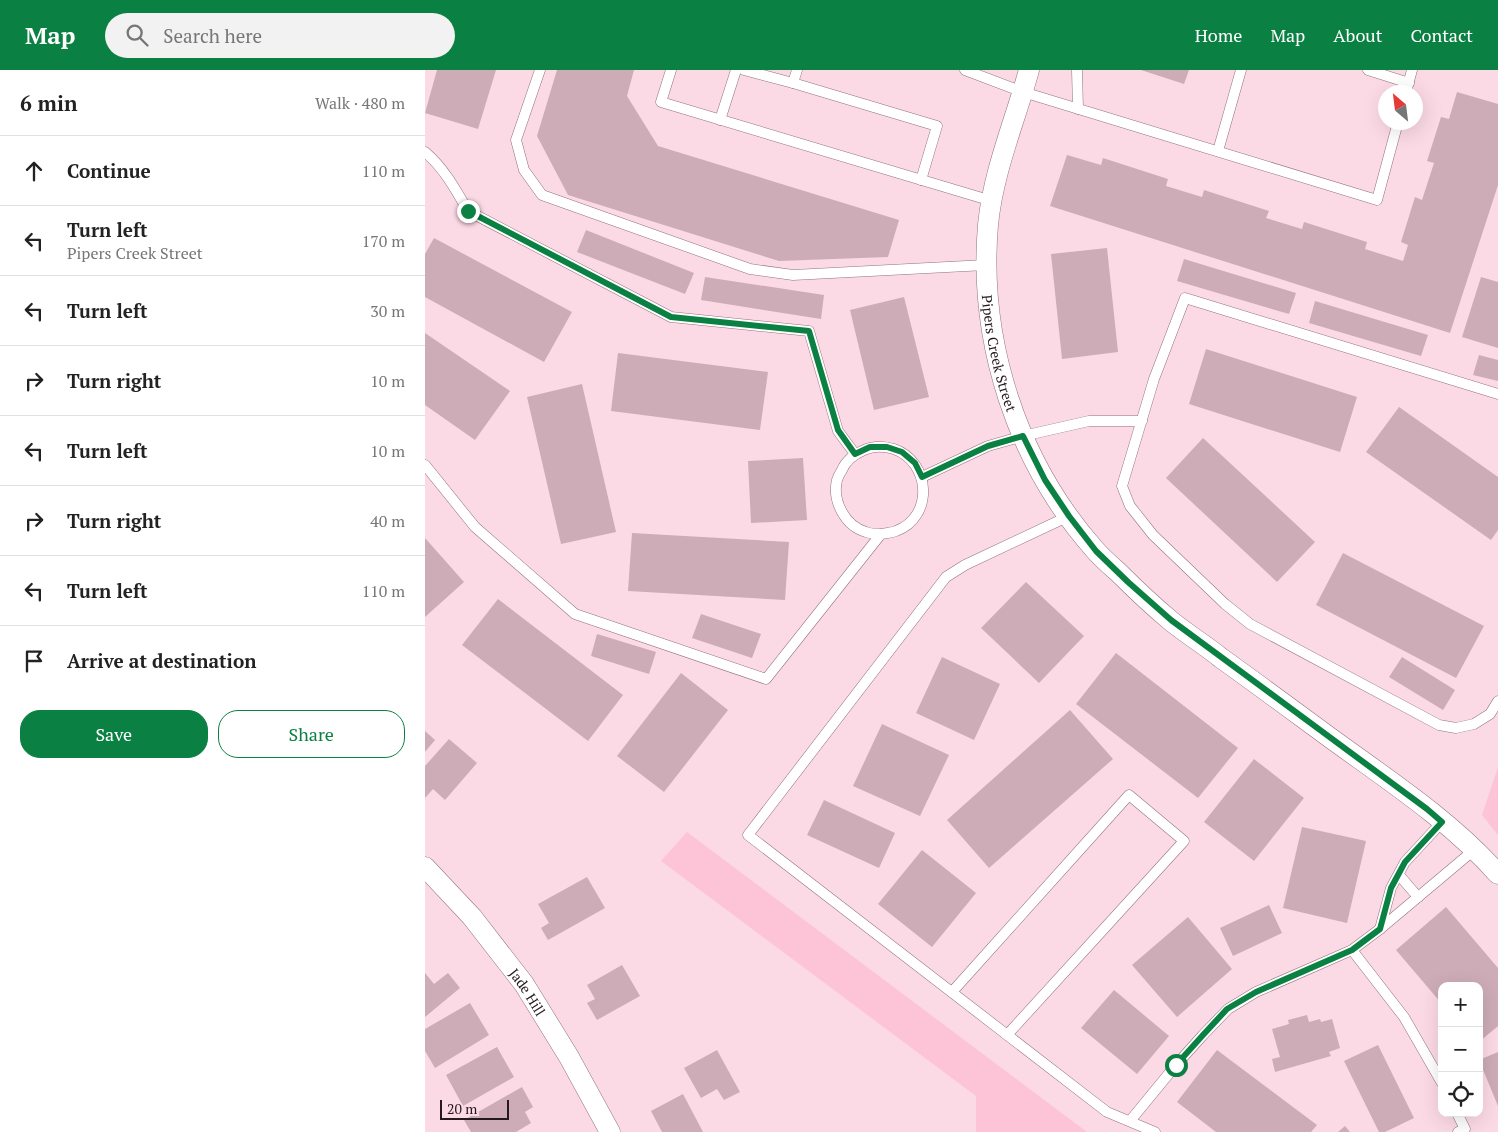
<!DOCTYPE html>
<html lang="en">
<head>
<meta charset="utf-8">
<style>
  :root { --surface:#fff; --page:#f2f2f2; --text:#222; --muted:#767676; --line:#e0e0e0; --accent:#0b8043 }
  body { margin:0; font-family:"PT Serif",serif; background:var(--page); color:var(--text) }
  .controls { position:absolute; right:15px; bottom:15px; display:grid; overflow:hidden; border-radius:10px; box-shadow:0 5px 20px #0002 }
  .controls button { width:45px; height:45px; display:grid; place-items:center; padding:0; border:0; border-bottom:1px solid var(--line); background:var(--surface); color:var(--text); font:25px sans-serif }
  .compass { position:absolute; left:953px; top:15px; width:45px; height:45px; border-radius:50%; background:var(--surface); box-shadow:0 5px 20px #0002; rotate:332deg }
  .scale { position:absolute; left:15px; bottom:12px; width:69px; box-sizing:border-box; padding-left:5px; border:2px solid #25191d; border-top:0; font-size:14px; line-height:18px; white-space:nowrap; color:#25191d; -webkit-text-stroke:4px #fcdae5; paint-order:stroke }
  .stop { position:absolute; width:15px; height:15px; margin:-11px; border:4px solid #0b8043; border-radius:50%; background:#fff }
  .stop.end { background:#0b8043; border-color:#fff; box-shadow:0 1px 5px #0008 }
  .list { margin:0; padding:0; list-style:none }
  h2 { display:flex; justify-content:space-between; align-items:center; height:65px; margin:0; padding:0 20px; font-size:21px }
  h2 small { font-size:16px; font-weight:400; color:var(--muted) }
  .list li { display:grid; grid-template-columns:32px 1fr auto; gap:15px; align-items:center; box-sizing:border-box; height:70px; padding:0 20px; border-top:1px solid var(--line) }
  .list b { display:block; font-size:19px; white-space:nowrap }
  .list p { margin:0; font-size:16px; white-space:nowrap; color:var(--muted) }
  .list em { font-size:16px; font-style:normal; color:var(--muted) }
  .actions { display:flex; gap:10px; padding:15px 20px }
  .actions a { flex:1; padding:11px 0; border:1px solid var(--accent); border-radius:20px; text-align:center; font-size:18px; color:var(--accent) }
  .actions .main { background:var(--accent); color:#fff }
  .icon { flex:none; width:28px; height:28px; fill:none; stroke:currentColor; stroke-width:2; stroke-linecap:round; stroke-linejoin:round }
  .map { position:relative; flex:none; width:1073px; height:1062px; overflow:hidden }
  header { display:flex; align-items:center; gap:30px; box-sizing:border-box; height:70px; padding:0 25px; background:var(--accent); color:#fff }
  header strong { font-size:24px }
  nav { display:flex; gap:28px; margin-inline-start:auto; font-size:18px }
  .search { width:350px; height:45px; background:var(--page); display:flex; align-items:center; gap:12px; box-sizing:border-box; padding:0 18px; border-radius:28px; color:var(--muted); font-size:19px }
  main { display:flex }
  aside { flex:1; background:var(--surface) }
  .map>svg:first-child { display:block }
</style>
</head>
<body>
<header>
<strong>Map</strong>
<div class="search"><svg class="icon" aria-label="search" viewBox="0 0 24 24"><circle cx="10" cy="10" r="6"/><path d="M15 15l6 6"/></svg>Search here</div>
<nav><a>Home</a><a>Map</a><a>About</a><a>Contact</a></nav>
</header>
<main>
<aside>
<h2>6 min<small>Walk · 480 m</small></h2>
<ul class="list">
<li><svg class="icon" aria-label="ahead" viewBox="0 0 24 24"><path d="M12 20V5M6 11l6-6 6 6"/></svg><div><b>Continue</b></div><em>110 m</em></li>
<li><svg class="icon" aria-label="left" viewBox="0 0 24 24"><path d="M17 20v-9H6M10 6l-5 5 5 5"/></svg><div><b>Turn left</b><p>Pipers Creek Street</p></div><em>170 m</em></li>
<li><svg class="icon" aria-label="left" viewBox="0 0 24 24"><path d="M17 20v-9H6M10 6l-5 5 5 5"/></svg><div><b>Turn left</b></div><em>30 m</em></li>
<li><svg class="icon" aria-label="right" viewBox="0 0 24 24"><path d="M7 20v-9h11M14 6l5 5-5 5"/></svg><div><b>Turn right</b></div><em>10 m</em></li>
<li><svg class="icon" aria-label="left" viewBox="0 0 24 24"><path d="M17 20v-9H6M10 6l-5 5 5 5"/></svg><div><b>Turn left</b></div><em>10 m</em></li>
<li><svg class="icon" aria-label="right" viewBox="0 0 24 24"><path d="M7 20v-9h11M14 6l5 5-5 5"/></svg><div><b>Turn right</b></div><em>40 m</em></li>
<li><svg class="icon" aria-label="left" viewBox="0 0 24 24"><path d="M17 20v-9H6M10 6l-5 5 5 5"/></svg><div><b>Turn left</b></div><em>110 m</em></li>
<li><svg class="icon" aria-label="arrive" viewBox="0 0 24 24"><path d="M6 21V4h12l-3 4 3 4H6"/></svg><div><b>Arrive at destination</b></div></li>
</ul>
<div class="actions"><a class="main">Save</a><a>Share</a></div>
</aside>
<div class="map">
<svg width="1073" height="1062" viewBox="0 0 1073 1062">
  <rect width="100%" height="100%" fill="#fcdae5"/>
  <!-- green -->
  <g fill="#fdc3d6">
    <polygon points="1073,697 1073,765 1057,745"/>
    <polygon points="262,762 662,1062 551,1062 551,1026 236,791"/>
  </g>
  <!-- building -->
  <g fill="#cdacb7">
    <polygon points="12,0 71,0 53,59 0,43"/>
    <polygon points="132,0 209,0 202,26 233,76 474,150 463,187 354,191 143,125 112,66"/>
    <polygon points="716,0 764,0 759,14"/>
    <polygon points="1032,22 1073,34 1073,115 1025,263 625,136 642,85 676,95 678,88 743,109 741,116 777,127 779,120 844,141 841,148 877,159 879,152 942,172 940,179 978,191 983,175 976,172 990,127 997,130 1009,93 1002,91 1016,47 1024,49"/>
    <polygon points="161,160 269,203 260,224 152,182"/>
    <polygon points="9,168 147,242 119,292 0,227 0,184"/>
    <polygon points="682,178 693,282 637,289 626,184"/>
    <polygon points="759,189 871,223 864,244 752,211"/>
    <polygon points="280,207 399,225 396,249 276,230"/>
    <polygon points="1056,207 1073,212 1073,278 1037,267"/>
    <polygon points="479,227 504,327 449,340 425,240"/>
    <polygon points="890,231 1003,265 996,286 884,253"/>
    <polygon points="0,263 85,321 50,370 0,335"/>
    <polygon points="781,279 932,327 915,382 764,334"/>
    <polygon points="193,283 343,302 335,360 186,341"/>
    <polygon points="1054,285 1073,290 1073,311 1048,305"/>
    <polygon points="157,314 191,462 136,474 102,327"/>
    <polygon points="974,337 1073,407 1073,460 1066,470 941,382"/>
    <polygon points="778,368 890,472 852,512 741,408"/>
    <polygon points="378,388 382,450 326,453 323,391"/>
    <polygon points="207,463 364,472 360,530 203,521"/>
    <polygon points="0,468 39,512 0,547"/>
    <polygon points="918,483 1059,556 1031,608 891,535"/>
    <polygon points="601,512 659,566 614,613 556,558"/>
    <polygon points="73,529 198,625 163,671 37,575"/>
    <polygon points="276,544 336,564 327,588 267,568"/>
    <polygon points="172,564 231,582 224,604 166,586"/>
    <polygon points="691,583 813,678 773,728 651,634"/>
    <polygon points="517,587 575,614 549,670 491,643"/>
    <polygon points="977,587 1030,620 1018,640 964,607"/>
    <polygon points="256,603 303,640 239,722 192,686"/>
    <polygon points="645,640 688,689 564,798 522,750"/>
    <polygon points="457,654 524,685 495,746 428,716"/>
    <polygon points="0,661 10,670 0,682"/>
    <polygon points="24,669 52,693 20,730 8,719 0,728 0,696"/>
    <polygon points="829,689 879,728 829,791 779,752"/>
    <polygon points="399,730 470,763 454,798 382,765"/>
    <polygon points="877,757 941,771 922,853 858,838"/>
    <polygon points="497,780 551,823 507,877 453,834"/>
    <polygon points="162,807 180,838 123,870 116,858 124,853 113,834"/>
    <polygon points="844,835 857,863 808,886 795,858"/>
    <polygon points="1021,837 1073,898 1073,956 1054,972 1054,916 1017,916 1017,934 971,880"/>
    <polygon points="763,847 807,899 752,947 707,895"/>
    <polygon points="197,895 215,926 172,950 162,933 170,929 162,915"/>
    <polygon points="0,903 9,914 23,903 35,918 0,947"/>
    <polygon points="689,920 744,966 712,1004 656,958"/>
    <polygon points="45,933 64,965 10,998 0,981 0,959"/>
    <polygon points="882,945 884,952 895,949 896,952 907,949 915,978 904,982 906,986 850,1002 847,989 855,987 847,959 864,954 863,950"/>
    <polygon points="953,975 989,1048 960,1062 954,1062 919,991"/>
    <polygon points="72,977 89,1007 38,1036 21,1005"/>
    <polygon points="292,980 315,1022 299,1030 292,1019 276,1028 259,998"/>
    <polygon points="792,980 892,1055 886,1062 791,1062 752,1032"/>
    <polygon points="1073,982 1073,1036 1054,990"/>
    <polygon points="97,1017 108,1037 100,1042 106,1053 91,1062 46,1062 39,1050"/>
    <polygon points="258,1024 278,1062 237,1062 226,1041"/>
    <polygon points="920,1056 925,1062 913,1062"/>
  </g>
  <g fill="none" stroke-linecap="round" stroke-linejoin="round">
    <!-- lane casing -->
    <g stroke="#91737d" stroke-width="11">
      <g id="lane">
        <polyline points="115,0 91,70 99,100 117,125 325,199 368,205 561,195"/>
        <polyline points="246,0 236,32 567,131"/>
        <polyline points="319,0 368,13"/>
        <polyline points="372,0 368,13 512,56 496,110"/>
        <polyline points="540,0 598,22 952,130 973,52"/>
        <polyline points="652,0 653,39"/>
        <polyline points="943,0 984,13"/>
        <polyline points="981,22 987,0"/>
        <polyline points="295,50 311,0"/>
        <polyline points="793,81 816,0"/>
        <path d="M0,82C19,98 31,120 43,141L246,247L384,261L413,361L430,384"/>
        <polyline points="1073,324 760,228 729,309 697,416 705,436 728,465 800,534 825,554 1014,655 1031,658 1049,654 1065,644 1073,631"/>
        <path d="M0,395L50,457L150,544L341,609L456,464C461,463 466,463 471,461C509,447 506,392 469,379C459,376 448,376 439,380C430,384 421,390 417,400C415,403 413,407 412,410C407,431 420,456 441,462C446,464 451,464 456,464"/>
        <polyline points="497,407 563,376 598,366 664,351 717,351"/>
        <polyline points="644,446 540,495 521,507 323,765 682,1042 730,1062"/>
        <polyline points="974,805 993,827"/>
        <polyline points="955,859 966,818 980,792 1017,752"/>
        <polyline points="927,880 979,947 1017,1013"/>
        <polyline points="527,922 704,725 759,771 582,965"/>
        <polyline points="1032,1043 1040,1059 1033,1062"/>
        <polyline points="705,1051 751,995 778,965 803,939 831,922 927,880 955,859 1049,780"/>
      </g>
    </g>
    <!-- street casing -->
    <g stroke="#91737d" stroke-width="21">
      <g id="street">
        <path id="s1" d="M604,0C590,51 568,102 563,155C553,272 592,392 670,480C677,488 685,495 693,502C710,519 728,536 746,551C762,564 780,575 796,588C831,613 866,639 900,664C960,708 1024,749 1073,804"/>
        <path id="s2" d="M0,797L47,847L99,914L144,987L185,1062"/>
      </g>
    </g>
    <!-- lane -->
    <use href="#lane" stroke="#fff" stroke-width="10"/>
    <!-- street -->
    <use href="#street" stroke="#fff" stroke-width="20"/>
  </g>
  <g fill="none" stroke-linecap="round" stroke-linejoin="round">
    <!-- route -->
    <polyline stroke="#0b8043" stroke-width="6" points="43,141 246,247 384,261 413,360 430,384 445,377 462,377 477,382 490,393 497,407 563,376 598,366 620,410 644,446 671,481 703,512 746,550 1002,739 1017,752 980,792 966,818 955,859 927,880 831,922 802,939 778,965 751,995"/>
  </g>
  <g text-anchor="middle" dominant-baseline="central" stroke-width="4" stroke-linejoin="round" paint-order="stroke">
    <!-- street labels -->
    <g font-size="14" fill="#25191d" stroke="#fcdae5">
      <text stroke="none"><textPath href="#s1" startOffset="290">Pipers Creek Street</textPath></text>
      <text stroke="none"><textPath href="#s2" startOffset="162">Jade Hill</textPath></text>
    </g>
  </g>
</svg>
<div class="controls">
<button>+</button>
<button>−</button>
<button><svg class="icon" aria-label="locate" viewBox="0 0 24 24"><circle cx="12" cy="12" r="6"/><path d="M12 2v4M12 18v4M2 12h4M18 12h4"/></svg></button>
</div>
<svg class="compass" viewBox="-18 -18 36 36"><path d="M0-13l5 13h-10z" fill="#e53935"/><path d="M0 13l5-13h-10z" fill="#767676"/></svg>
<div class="scale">20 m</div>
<div class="stop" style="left:751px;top:995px"></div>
<div class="stop end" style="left:43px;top:141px"></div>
</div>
</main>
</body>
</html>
